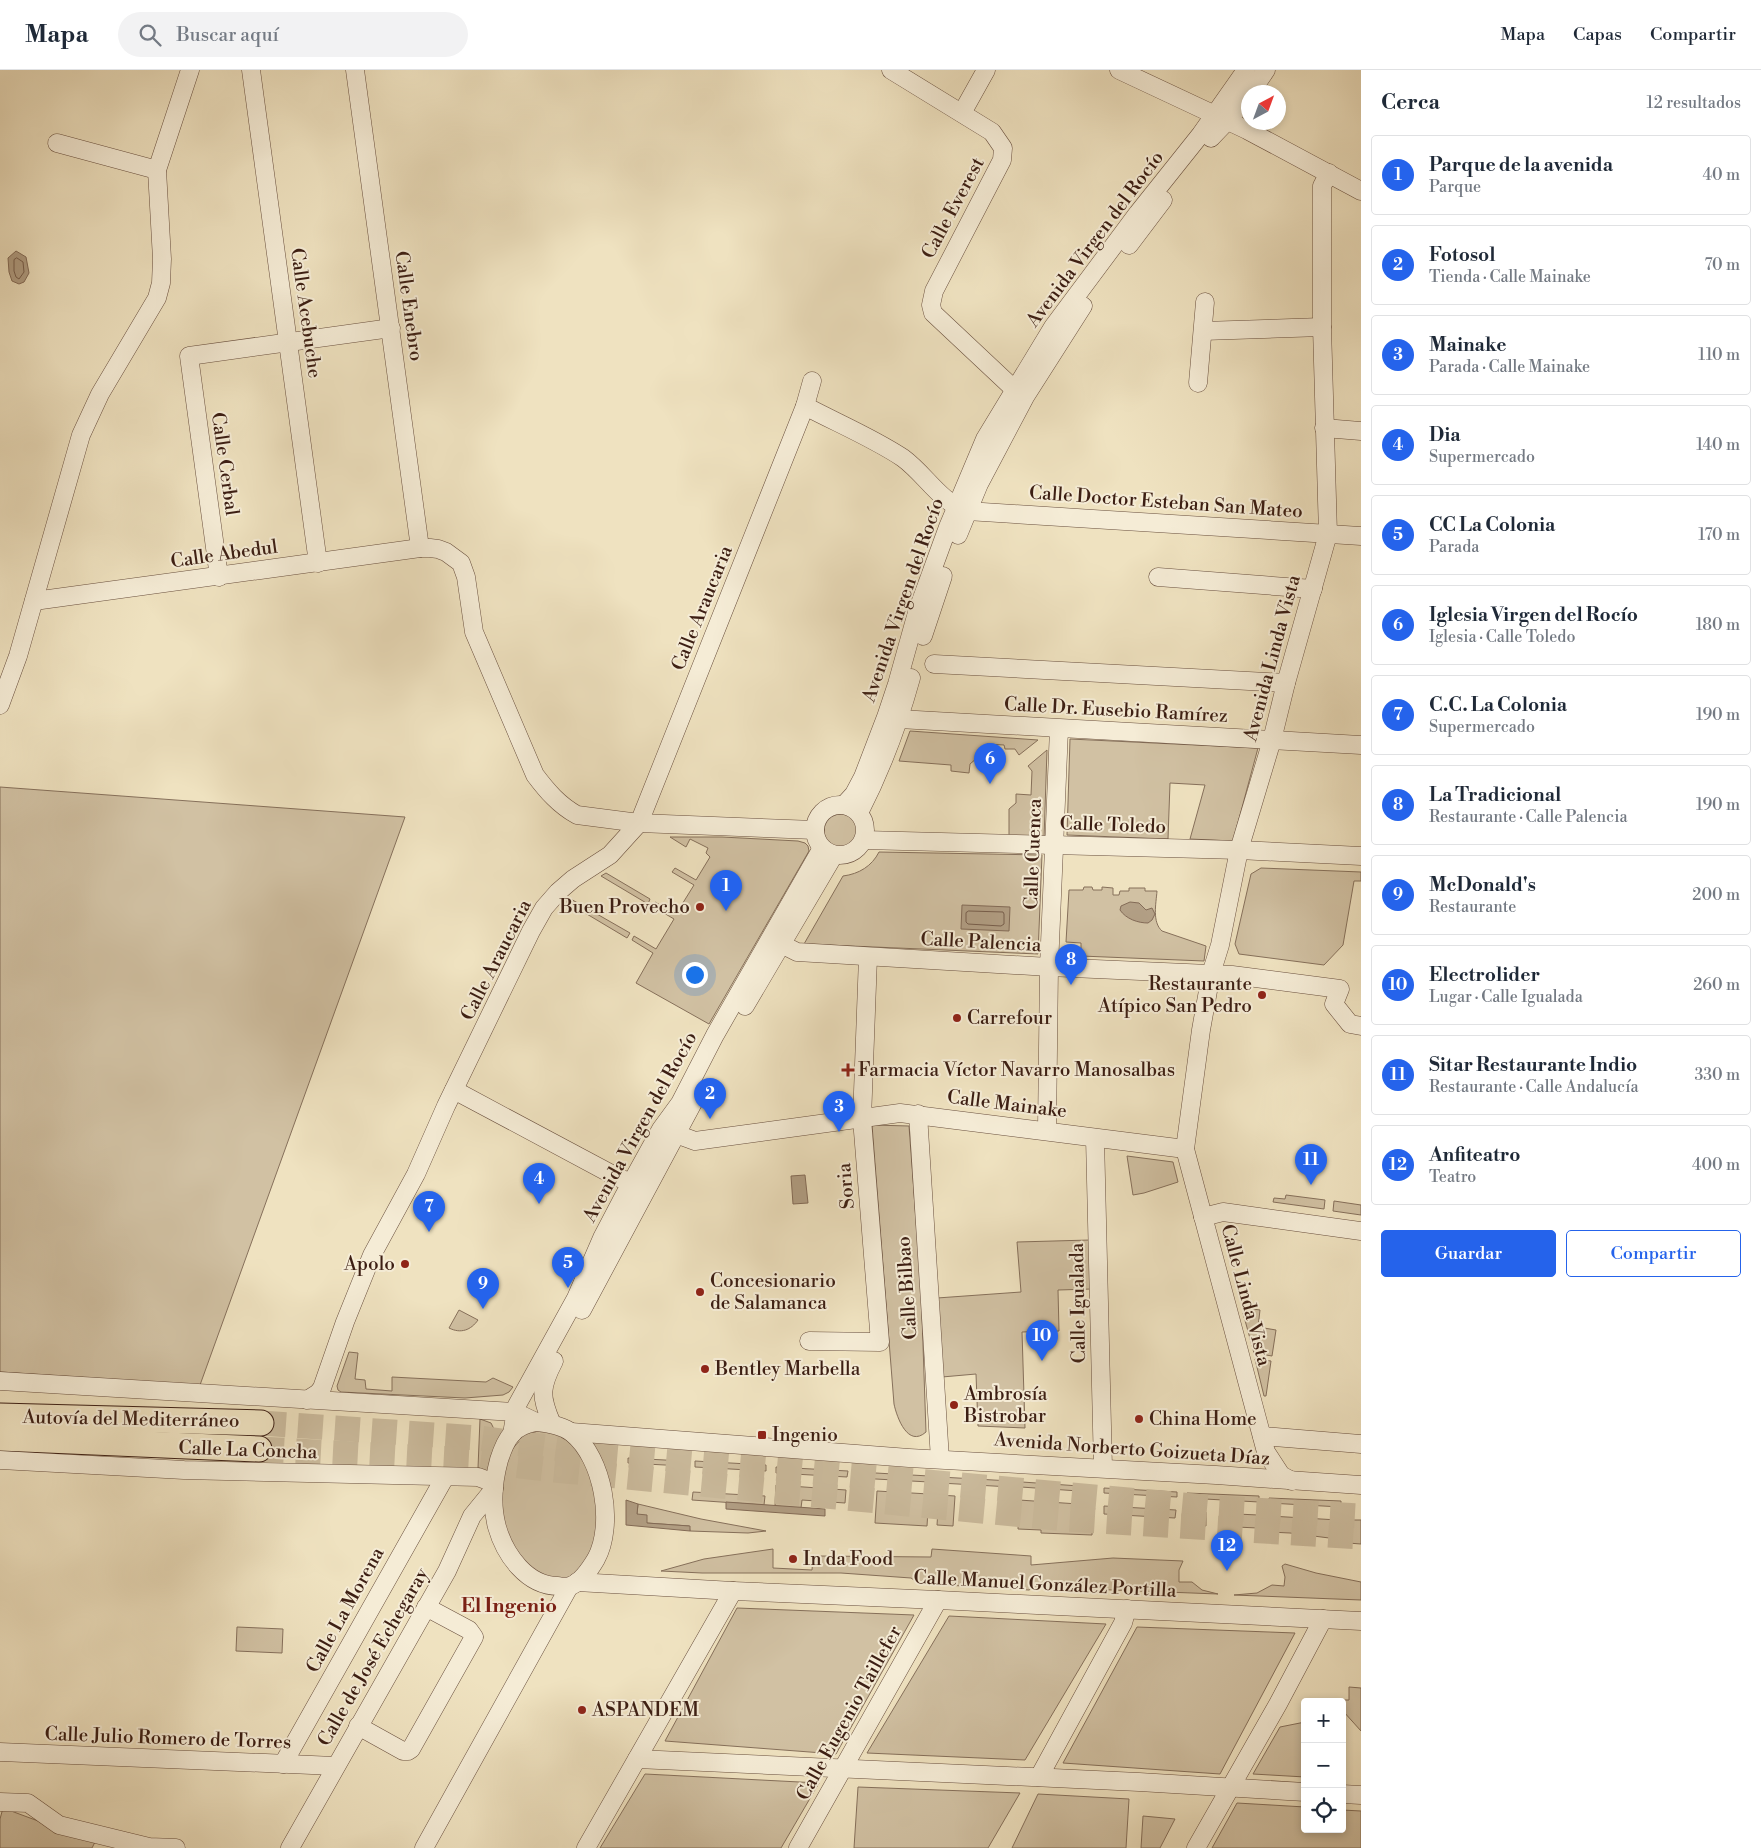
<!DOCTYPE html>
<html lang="es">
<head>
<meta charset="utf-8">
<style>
  :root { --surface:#fff; --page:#f2f2f3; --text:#1f2937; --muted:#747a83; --line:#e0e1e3; --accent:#2563eb }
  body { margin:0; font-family:"Libre Bodoni",serif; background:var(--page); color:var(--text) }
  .controls { position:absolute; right:15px; bottom:15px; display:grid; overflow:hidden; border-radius:5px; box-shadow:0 2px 8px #0003 }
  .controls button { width:45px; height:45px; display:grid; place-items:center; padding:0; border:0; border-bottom:1px solid var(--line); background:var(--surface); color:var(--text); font:25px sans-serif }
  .compass { position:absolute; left:1241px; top:15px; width:45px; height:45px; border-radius:50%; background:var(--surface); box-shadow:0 2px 8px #0003; rotate:41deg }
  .you { position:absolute; left:694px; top:904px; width:18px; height:18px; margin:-12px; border:4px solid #fff; border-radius:50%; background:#1a73e8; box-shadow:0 0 0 8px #1a73e833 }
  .badge { display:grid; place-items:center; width:32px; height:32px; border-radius:50%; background:var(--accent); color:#fff; font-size:16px; font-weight:700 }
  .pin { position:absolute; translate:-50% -41px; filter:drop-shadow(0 1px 2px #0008) }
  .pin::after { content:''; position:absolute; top:26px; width:18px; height:15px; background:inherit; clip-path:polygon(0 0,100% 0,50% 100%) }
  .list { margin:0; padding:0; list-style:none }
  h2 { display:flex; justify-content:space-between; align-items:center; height:65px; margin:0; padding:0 20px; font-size:21px }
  h2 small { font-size:16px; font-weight:400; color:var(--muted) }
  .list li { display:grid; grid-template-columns:32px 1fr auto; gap:15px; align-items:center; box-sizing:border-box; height:80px; margin:0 10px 10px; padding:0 10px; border:1px solid var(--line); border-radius:5px }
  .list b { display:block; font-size:19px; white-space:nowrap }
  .list p { margin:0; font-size:16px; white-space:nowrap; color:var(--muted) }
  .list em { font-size:16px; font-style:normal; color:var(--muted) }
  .actions { display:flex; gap:10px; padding:15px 20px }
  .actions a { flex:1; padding:11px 0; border:1px solid var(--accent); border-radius:5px; text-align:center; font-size:18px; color:var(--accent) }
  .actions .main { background:var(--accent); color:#fff }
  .icon { flex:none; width:28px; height:28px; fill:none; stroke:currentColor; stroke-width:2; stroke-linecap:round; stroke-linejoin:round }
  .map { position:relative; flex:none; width:1361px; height:1778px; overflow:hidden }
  header { display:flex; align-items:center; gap:30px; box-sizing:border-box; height:70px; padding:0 25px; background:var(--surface); border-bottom:1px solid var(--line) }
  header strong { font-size:24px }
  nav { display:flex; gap:28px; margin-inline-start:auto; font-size:18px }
  .search { width:350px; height:45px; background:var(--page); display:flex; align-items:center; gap:12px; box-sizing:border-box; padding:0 18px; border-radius:28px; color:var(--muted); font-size:19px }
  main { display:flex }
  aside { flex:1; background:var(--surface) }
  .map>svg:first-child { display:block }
</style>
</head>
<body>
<header>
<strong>Mapa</strong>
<div class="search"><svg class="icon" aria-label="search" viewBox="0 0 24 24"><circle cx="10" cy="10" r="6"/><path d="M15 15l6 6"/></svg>Buscar aquí</div>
<nav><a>Mapa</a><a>Capas</a><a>Compartir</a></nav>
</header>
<main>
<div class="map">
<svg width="1361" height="1778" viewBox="0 0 1361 1778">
  <rect width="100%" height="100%" fill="#efe2c0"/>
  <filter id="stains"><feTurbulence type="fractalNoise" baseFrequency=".004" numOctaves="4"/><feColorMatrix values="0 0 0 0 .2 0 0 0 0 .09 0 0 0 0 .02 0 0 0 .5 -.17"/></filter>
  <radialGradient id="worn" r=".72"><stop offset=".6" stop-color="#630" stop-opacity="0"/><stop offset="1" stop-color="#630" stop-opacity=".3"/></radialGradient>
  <!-- green -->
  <g fill="#d1c1a3" stroke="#86705b">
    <polygon points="910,661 1038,670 1019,685 1015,679 1005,679 1004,675 987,674 985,689 977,688 970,694 969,703 951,701 951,695 899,691"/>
    <polygon points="1070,669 1258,678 1233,771 1190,769 1205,715 1170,713 1168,769 1067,765"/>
    <polygon points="1047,680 1044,769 1009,767 1009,739 1016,733 1016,724 1031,725 1032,701 1028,696"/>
    <polygon points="0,717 405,747 200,1315 0,1302"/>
    <circle cx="841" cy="761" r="17"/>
    <polygon points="670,767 722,767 798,771 805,773 808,776 809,781 709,954 636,913 653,883 632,870 634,866 656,879 674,849 652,836 655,832 676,844 694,815 672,802 675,798 696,810 710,787 706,783 708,778 690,769 686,777"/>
    <path d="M879,782L1042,785L1038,884L804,874L843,806C859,804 872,796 879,782Z"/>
    <polygon points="1261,798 1361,802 1361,811 1354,811 1343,875 1324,895 1239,884 1235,874 1251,804"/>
    <polygon points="606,803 650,829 648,834 601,806"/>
    <path d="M1084,817H1092L1093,820H1102V817L1113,818V825H1119L1120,821H1129V818H1145V821H1157C1156,834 1152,852 1162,861L1206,876L1204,891L1081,886V873L1066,872L1069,820H1083Z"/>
    <polygon points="569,828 630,863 627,868 565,831"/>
    <path d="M872,1055L909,1056L921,1217L926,1362C908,1378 897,1348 894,1334Z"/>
    <polygon points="1127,1086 1173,1092 1178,1112 1144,1123 1133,1125"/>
    <polygon points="1286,1125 1325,1130 1324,1139 1273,1132 1274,1128 1285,1129"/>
    <polygon points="1334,1131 1361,1135 1361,1145 1333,1141"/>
    <polygon points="1090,1170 1092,1219 1058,1220 1059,1261 1022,1262 1025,1358 978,1356 976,1304 942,1307 937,1228 1021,1222 1017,1172"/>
    <polygon points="1246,1238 1260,1240 1258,1257 1276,1260 1272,1286 1254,1283 1243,1243 1247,1243"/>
    <path d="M459,1240L478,1250C471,1260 461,1264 449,1258Z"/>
    <polygon points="349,1282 358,1283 355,1309 365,1310 366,1319 392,1321 392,1307 486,1312 493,1308 513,1317 509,1322 503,1325 465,1328 341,1322 338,1320 337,1316"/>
    <polygon points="1255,1289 1271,1291 1266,1326 1264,1326"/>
    <polygon points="480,1349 491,1353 496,1363 484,1398 478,1398"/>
    <path d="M538,1361C542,1361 548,1361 553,1362C589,1372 604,1440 594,1472C591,1483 585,1492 577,1501C572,1507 561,1512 553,1510C546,1508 539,1502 533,1499C518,1492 504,1460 502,1444C499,1412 502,1371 538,1361Z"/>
    <polygon points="628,1388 683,1391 683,1396 628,1393"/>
    <polygon points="695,1391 766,1395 766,1401 695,1397"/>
    <polygon points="776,1397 848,1401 847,1407 776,1403"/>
    <polygon points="858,1402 929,1406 929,1412 858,1408"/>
    <polygon points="940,1407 1011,1411 1011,1417 940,1413"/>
    <polygon points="1022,1412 1094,1417 1093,1422 1021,1417"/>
    <polygon points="776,1415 846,1420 845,1433 802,1430 801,1438 775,1436"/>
    <polygon points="1104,1418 1177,1422 1177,1427 1104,1423"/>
    <polygon points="877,1421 929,1424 927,1456 875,1453"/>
    <polygon points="693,1422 765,1426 764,1435 692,1430"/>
    <polygon points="1187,1423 1259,1426 1259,1432 1187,1428"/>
    <polygon points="939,1425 955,1426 953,1456 937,1455"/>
    <polygon points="1269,1428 1341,1431 1341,1437 1269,1433"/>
    <polygon points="1019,1430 1093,1435 1092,1465 1041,1463 1041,1460 1018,1459"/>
    <polygon points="638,1434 701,1449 766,1461 748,1463 690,1461 689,1456 646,1453 637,1444"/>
    <polygon points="1104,1436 1176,1440 1175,1448 1104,1444"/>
    <polygon points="1186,1441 1206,1442 1206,1456 1185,1454"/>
    <polygon points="1237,1444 1258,1445 1258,1458 1236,1457"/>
    <polygon points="1270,1446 1338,1450 1337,1469 1290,1463 1269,1462"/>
    <polygon points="1350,1450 1361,1450 1361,1474 1348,1473"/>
    <polygon points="773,1479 773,1498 812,1500 813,1487 818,1486 931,1487 932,1479 1031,1486 1031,1495 1113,1488 1183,1491 1179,1500 1179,1512 1192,1512 1202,1520 1218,1524 1035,1517 1029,1520 929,1514 917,1512 911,1508 841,1503 702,1503 661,1501 704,1489"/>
    <polygon points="1285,1494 1316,1503 1361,1512 1361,1530 1234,1525 1257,1523 1272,1515 1284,1516 1285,1507 1282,1496"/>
    <polygon points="737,1538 914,1545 836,1684 665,1671"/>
    <polygon points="949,1546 1106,1554 1025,1690 867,1683"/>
    <polygon points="237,1557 283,1559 282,1583 236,1581"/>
    <polygon points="1137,1557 1295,1563 1220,1704 1063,1693"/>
    <polygon points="1349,1617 1361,1618 1361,1661 1343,1641 1343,1630 1349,1630"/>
    <path d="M1305,1652C1305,1661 1302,1670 1303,1678C1304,1687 1305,1697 1305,1707L1253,1704L1280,1657Z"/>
    <polygon points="645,1704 819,1713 781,1778 600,1778"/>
    <polygon points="858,1717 1020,1723 988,1778 854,1778"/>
    <polygon points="1038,1724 1129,1729 1126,1778 1012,1778"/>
    <polygon points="1237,1733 1305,1737 1305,1759 1342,1759 1342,1740 1361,1741 1361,1778 1212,1778"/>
    <polygon points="3,1738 95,1772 92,1778 0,1778 0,1749"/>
    <polygon points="1143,1746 1175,1749 1160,1778 1141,1778"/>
  </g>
  <!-- water -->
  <g fill="#b29f85" stroke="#836b57">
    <polygon points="16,181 26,187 29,203 24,212 19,214 12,211 9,202 8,188"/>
    <path d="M1130,832L1139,833L1146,840L1152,838L1155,844L1152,850L1148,853C1138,853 1126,849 1120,840L1121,836Z"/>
    <polygon points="962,835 1010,837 1009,861 961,859"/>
    <polygon points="805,1105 808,1133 793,1134 791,1106"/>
    <polygon points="626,1430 638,1434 637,1444 647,1445 647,1453 690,1456 690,1461 626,1455"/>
    <polygon points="726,1432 825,1439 825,1446 726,1439"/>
  </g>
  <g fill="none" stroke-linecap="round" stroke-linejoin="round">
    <!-- shore -->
    <g stroke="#775e4c" stroke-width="1">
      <polygon points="17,188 23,192 24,202 19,209 16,207 14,201 14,190"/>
      <polygon points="969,841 1003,842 1004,844 1004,854 1001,856 968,854 966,852 966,843"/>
    </g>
    <!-- highway-tunnel -->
    <g stroke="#cbbb9d" stroke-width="25" stroke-dasharray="25 12" stroke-linecap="butt">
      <polyline points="261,1353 479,1368 561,1379 1217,1438 1361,1446"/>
      <polyline points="259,1379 471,1390 554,1400 1065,1449 1361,1467"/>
    </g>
    <!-- minor casing -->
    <g stroke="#694f3e" stroke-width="19">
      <g id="minor">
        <polyline points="251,0 318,493"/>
        <polyline points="355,0 420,478"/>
        <polyline points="891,0 992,62 1003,78 1002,90 934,221 931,235 933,243 1014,319"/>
        <polyline points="1119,0 1247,60 1361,121"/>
        <polyline points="1251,22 1266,0"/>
        <polyline points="962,43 986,0"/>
        <path d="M1211,68C1224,54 1238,41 1248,25"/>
        <polyline points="57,73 157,100"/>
        <polyline points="1129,175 1163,130"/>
        <polyline points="1203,261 1322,257"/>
        <polyline points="1198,313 1205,232"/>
        <path d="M805,336C837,353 873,368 903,388C926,405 940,432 967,441L1361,466"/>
        <polyline points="1324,358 1361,361"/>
        <polyline points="958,465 979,414 1025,327 1083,236"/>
        <polyline points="219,507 189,286 391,258"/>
        <polyline points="1158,507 1313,519"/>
        <path d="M34,531L420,478H430L438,479L446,482L461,493L466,507L474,562L535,705C547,721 559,735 577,745L639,753L815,760"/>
        <polyline points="923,566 943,506"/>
        <polyline points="934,594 1286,613"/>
        <polyline points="0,635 18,586 81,365 100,324 157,228 161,213 162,189 157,100 190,0"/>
        <polyline points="899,649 1361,675"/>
        <circle cx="840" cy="760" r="25"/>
        <polyline points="844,735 854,724 863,707 886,647 897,614 918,539 948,457 985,369 1053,257 1138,143 1201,64 1246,0"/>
        <path d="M859,743C881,700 898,655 911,608"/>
        <polyline points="864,770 1239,780 1361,786"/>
        <polyline points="781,874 797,882 1049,897 1232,905 1340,919 1334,934 1350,954 1361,956"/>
        <polyline points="745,936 834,785"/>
        <polyline points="454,1020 615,1106 631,1113 641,1112"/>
        <polyline points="918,1044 940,1389"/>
        <polyline points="1047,1060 1049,897 1059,659"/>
        <polyline points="676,1064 695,1071 900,1043 1185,1079"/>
        <polyline points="1095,1068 1103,1398"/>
        <polyline points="1203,1147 1223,1142 1361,1161"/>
        <polyline points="582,1240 695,1029"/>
        <polyline points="809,1271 880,1272 862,1049 868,887"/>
        <polyline points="0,1311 515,1342 536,1352"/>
        <polyline points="307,1330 318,1323 322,1318 345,1252 372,1185 416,1104 446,1036 531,861 544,838 558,822 573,809 610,785 639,753 805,336 812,311"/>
        <path d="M536,1352C548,1353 562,1355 572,1363C603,1388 615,1454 596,1489C590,1499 581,1513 570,1516C567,1517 562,1517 558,1516C527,1516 505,1485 497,1457C491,1435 493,1412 499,1390C506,1368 513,1356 536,1352Z"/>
        <path d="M552,1354C540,1326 540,1318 554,1291"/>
        <polyline points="571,1362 909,1388 1216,1405 1361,1415"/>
        <polyline points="512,1364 517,1335 576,1228 602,1168 624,1126 661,1059 680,1033 715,965 822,778"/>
        <polyline points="1262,1366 1361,1374"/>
        <polyline points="0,1390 184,1400 478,1407 494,1413"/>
        <polyline points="1292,1411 1281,1405 1266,1382 1185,1079 1201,960 1211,904 1220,875 1239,780 1272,670 1286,613 1328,464 1322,257 1322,116 1329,103"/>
        <polyline points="577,1512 733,1521 938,1530 1361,1551"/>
        <polyline points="358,1656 403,1681 408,1681 411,1679 474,1567 469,1560 426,1537"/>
        <polyline points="0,1682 335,1696"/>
        <polyline points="637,1689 1139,1712 1305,1722"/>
        <polyline points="283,1694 445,1407"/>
        <polyline points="1039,1707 1123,1553 1127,1539"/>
        <polyline points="1342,1724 1361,1725"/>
        <polyline points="0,1732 28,1733 59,1755 149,1777 176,1778"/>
        <polyline points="290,1778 447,1501 472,1446 494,1419"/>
        <polyline points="424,1778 569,1517"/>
        <polyline points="586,1778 733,1521"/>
        <polyline points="798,1778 938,1530"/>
        <polyline points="1196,1778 1278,1634 1323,1549"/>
      </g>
    </g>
    <!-- highway casing -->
    <g stroke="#3c1e13" stroke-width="27">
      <g id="highway">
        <polyline points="0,1346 261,1353"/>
        <polyline points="0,1368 259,1379"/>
      </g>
    </g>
    <!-- minor -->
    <use href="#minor" stroke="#f5ecd6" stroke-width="18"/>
    <!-- highway -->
    <use href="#highway" stroke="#efe2c0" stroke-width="25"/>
  </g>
  <!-- markers -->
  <g fill="#8f2418" stroke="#f5ecd6" stroke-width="2">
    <circle cx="700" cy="837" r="5"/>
    <circle cx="1262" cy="925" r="5"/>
    <circle cx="957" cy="948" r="5"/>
    <path d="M845.5 992.5h5v5h5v5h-5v5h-5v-5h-5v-5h5z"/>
    <circle cx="405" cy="1194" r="5"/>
    <circle cx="700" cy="1222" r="5"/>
    <circle cx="705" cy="1299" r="5"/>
    <circle cx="954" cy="1335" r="5"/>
    <circle cx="1139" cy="1349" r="5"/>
    <rect x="757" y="1360" width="10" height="10" rx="2.5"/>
    <circle cx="793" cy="1489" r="5"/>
    <circle cx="582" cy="1640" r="5"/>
  </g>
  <g text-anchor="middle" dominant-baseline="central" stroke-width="4" stroke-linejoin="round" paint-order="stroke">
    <!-- street labels -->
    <g font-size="19" fill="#3c1e13" stroke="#f5ecd6">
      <text transform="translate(953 138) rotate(-62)">Calle Everest</text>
      <text transform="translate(1095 169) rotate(-53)">Avenida Virgen del Rocío</text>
      <text transform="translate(409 236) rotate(82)">Calle Enebro</text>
      <text transform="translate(306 243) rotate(82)">Calle Acebuche</text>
      <text transform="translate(225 394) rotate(82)">Calle Cerbal</text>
      <text transform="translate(1166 432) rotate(4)">Calle Doctor Esteban San Mateo</text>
      <text transform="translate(224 484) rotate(-8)">Calle Abedul</text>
      <text transform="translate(903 530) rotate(-71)">Avenida Virgen del Rocío</text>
      <text transform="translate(702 538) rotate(-68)">Calle Araucaria</text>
      <text transform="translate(1272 588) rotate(-75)">Avenida Linda Vista</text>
      <text transform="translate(1116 640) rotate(3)">Calle Dr. Eusebio Ramírez</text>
      <text transform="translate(1113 755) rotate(2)">Calle Toledo</text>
      <text transform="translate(1033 784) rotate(-88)">Calle Cuenca</text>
      <text transform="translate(981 872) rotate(3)">Calle Palencia</text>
      <text transform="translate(496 890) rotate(-63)">Calle Araucaria</text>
      <text transform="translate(1007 1034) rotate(7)">Calle Mainake</text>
      <text transform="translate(640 1057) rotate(-61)">Avenida Virgen del Rocío</text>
      <text transform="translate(846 1116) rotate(-95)">Soria</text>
      <text transform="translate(907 1218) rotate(-94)">Calle Bilbao</text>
      <text transform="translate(1246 1225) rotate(75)">Calle Linda Vista</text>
      <text transform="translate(1078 1233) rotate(-91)">Calle Igualada</text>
      <text transform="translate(131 1349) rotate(1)">Autovía del Mediterráneo</text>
      <text transform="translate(1132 1379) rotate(4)">Avenida Norberto Goizueta Díaz</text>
      <text transform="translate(248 1380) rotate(2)">Calle La Concha</text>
      <text transform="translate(1045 1514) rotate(3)">Calle Manuel González Portilla</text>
      <text transform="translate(345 1540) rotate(-61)">Calle La Morena</text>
      <text transform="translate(373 1587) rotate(-60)">Calle de José Echegaray</text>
      <text transform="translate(849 1643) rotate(-61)">Calle Eugenio Taillefer</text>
      <text transform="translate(168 1668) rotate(2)">Calle Julio Romero de Torres</text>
    </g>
    <!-- poi labels -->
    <g font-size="19" fill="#3c1e13" stroke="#f5ecd6" text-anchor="start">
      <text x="690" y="837" text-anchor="end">Buen Provecho</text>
      <text x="1252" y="914" text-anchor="end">Restaurante<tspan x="1252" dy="22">Atípico San Pedro</tspan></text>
      <text x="967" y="948">Carrefour</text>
      <text x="858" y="1000">Farmacia Víctor Navarro Manosalbas</text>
      <text x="395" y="1194" text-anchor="end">Apolo</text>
      <text x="710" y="1211">Concesionario<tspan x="710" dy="22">de Salamanca</tspan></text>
      <text x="715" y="1299">Bentley Marbella</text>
      <text x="964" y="1324">Ambrosía<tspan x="964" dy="22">Bistrobar</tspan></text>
      <text x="1149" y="1349">China Home</text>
      <text x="772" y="1365">Ingenio</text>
      <text x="803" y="1489">In da Food</text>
      <text x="592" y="1640">ASPANDEM</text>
    </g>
    <!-- neighbourhood labels -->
    <g font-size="20" font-weight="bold" fill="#7a1f14" stroke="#f5ecd6">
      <text x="509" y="1536">El Ingenio</text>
    </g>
  </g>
  <rect width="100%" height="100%" filter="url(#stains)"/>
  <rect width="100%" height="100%" fill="url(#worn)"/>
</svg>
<div class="controls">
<button>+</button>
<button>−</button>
<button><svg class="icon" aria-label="locate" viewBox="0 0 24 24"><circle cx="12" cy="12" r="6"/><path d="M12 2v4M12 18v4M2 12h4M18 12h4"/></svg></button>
</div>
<svg class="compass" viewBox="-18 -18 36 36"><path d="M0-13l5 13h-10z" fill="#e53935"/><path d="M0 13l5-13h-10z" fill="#747a83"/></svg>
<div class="you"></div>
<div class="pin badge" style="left:726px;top:841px">1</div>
<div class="pin badge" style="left:710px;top:1049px">2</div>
<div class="pin badge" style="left:839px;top:1062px">3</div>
<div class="pin badge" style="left:539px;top:1134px">4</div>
<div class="pin badge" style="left:568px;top:1218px">5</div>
<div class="pin badge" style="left:990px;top:714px">6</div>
<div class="pin badge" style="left:429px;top:1162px">7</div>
<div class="pin badge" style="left:1071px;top:915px">8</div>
<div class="pin badge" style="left:483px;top:1239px">9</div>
<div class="pin badge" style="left:1042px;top:1291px">10</div>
<div class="pin badge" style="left:1311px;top:1115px">11</div>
<div class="pin badge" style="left:1227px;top:1501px">12</div>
</div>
<aside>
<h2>Cerca<small>12 resultados</small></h2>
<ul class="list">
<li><span class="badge">1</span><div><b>Parque de la avenida</b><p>Parque</p></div><em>40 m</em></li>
<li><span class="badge">2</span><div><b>Fotosol</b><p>Tienda · Calle Mainake</p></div><em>70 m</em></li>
<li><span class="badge">3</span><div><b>Mainake</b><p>Parada · Calle Mainake</p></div><em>110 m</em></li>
<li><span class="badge">4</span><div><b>Dia</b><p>Supermercado</p></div><em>140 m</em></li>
<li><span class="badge">5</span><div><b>CC La Colonia</b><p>Parada</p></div><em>170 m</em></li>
<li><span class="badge">6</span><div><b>Iglesia Virgen del Rocío</b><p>Iglesia · Calle Toledo</p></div><em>180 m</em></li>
<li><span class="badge">7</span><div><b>C.C. La Colonia</b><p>Supermercado</p></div><em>190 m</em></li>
<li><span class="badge">8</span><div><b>La Tradicional</b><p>Restaurante · Calle Palencia</p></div><em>190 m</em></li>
<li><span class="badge">9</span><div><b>McDonald's</b><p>Restaurante</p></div><em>200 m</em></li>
<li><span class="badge">10</span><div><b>Electrolider</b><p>Lugar · Calle Igualada</p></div><em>260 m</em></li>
<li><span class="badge">11</span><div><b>Sitar Restaurante Indio</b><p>Restaurante · Calle Andalucía</p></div><em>330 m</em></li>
<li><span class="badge">12</span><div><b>Anfiteatro</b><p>Teatro</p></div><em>400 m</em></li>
</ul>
<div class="actions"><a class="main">Guardar</a><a>Compartir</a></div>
</aside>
</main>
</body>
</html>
